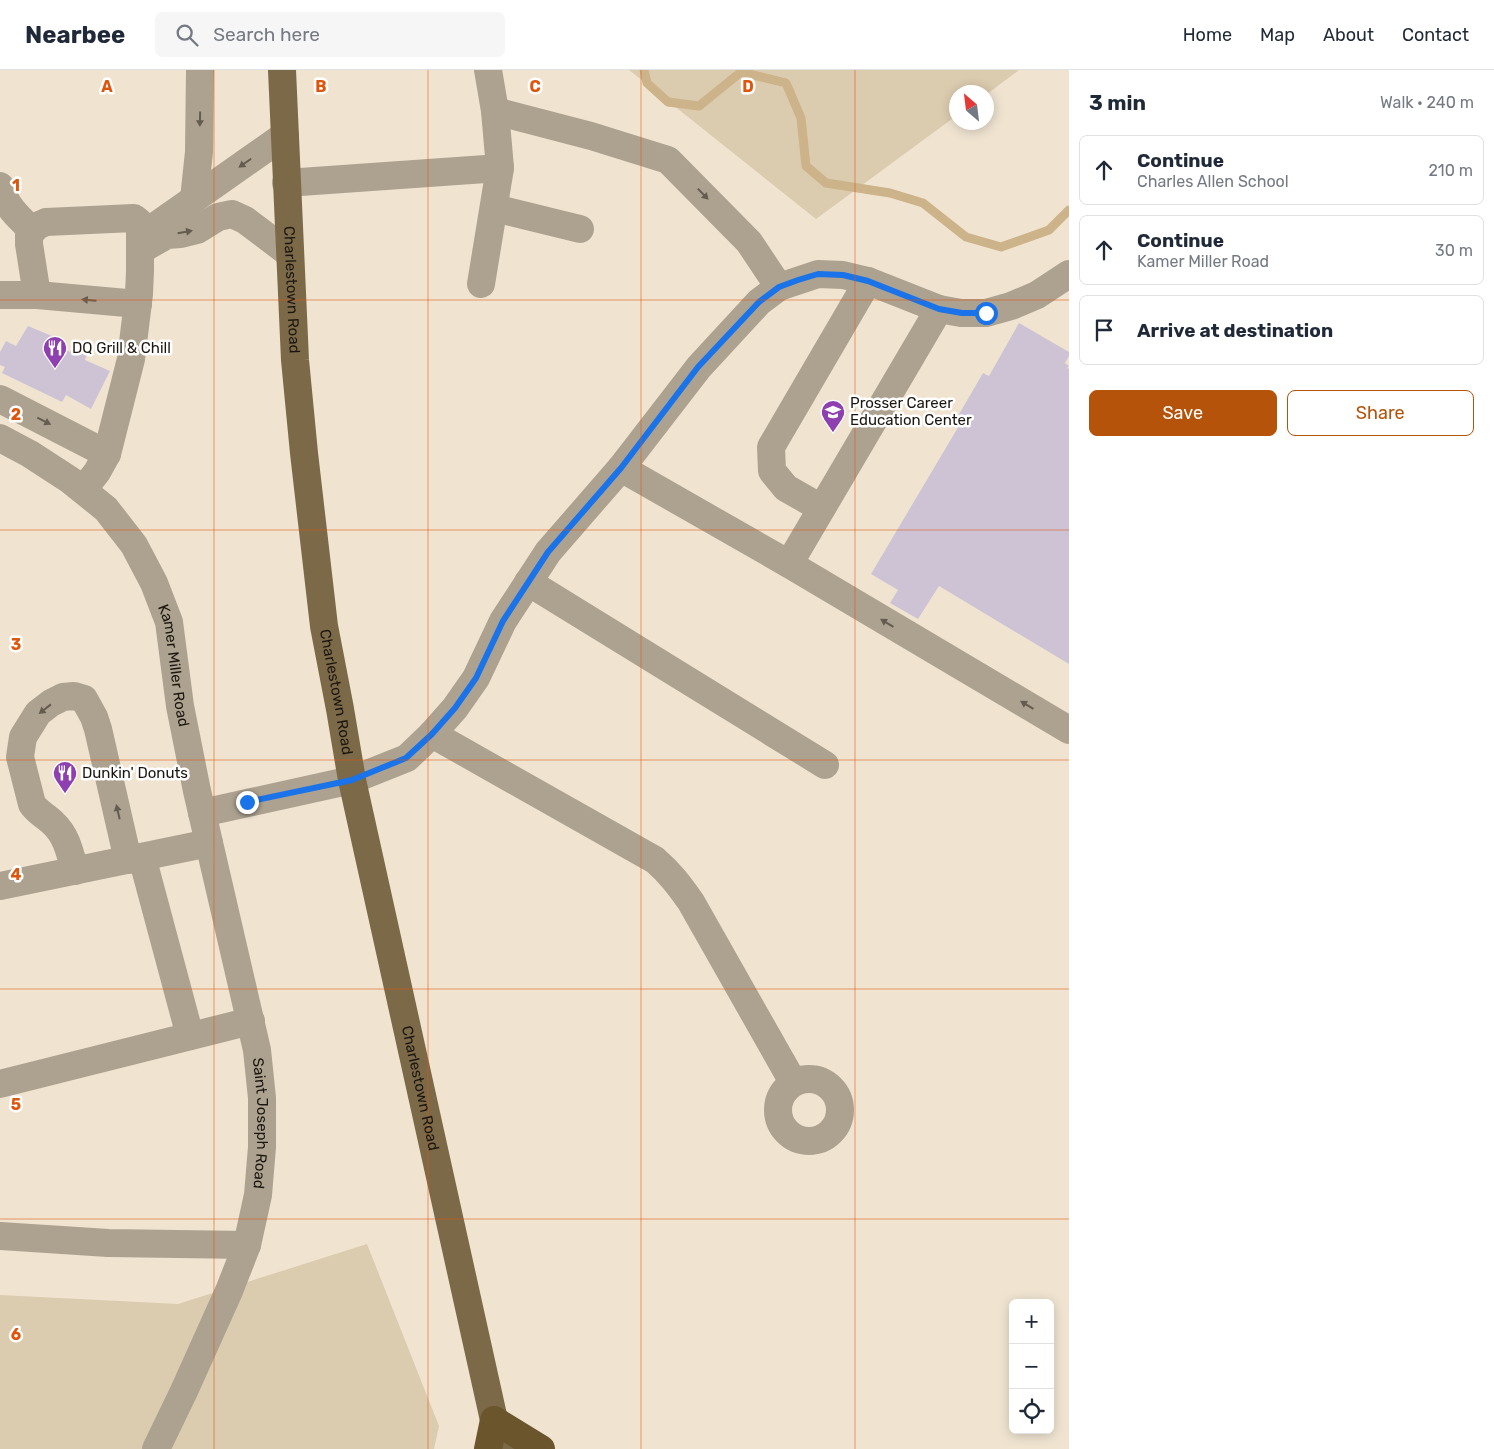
<!DOCTYPE html>
<html lang="en">
<head>
<meta charset="utf-8">
<style>
  :root { --surface:#fff; --page:#f6f6f7; --text:#1f2937; --muted:#747a83; --line:#e0e1e3; --accent:#b45309 }
  body { margin:0; font-family:Rubik,sans-serif; background:var(--page); color:var(--text) }
  .controls { position:absolute; right:15px; bottom:15px; display:grid; overflow:hidden; border-radius:8px; box-shadow:0 2px 12px #0003 }
  .controls button { width:45px; height:45px; display:grid; place-items:center; padding:0; border:0; border-bottom:1px solid var(--line); background:var(--surface); color:var(--text); font:25px sans-serif }
  .compass { position:absolute; left:949px; top:15px; width:45px; height:45px; border-radius:50%; background:var(--surface); box-shadow:0 2px 12px #0003; rotate:332deg }
  .stop { position:absolute; width:15px; height:15px; margin:-11px; border:4px solid #1a73e8; border-radius:50%; background:#fff }
  .stop.end { background:#1a73e8; border-color:#fff; box-shadow:0 1px 5px #0008 }
  .list { margin:0; padding:0; list-style:none }
  h2 { display:flex; justify-content:space-between; align-items:center; height:65px; margin:0; padding:0 20px; font-size:21px }
  h2 small { font-size:16px; font-weight:400; color:var(--muted) }
  .list li { display:grid; grid-template-columns:32px 1fr auto; gap:15px; align-items:center; box-sizing:border-box; height:70px; margin:0 10px 10px; padding:0 10px; border:1px solid var(--line); border-radius:8px }
  .list b { display:block; font-size:19px; white-space:nowrap }
  .list p { margin:0; font-size:16px; white-space:nowrap; color:var(--muted) }
  .list em { font-size:16px; font-style:normal; color:var(--muted) }
  .actions { display:flex; gap:10px; padding:15px 20px }
  .actions a { flex:1; padding:11px 0; border:1px solid var(--accent); border-radius:8px; text-align:center; font-size:18px; color:var(--accent) }
  .actions .main { background:var(--accent); color:#fff }
  .icon { flex:none; width:28px; height:28px; fill:none; stroke:currentColor; stroke-width:2; stroke-linecap:round; stroke-linejoin:round }
  .map { position:relative; flex:none; width:1069px; height:1379px; overflow:hidden }
  header { display:flex; align-items:center; gap:30px; box-sizing:border-box; height:70px; padding:0 25px; background:var(--surface); border-bottom:1px solid var(--line) }
  header strong { font-size:24px }
  nav { display:flex; gap:28px; margin-inline-start:auto; font-size:18px }
  .search { width:350px; height:45px; background:var(--page); display:flex; align-items:center; gap:12px; box-sizing:border-box; padding:0 18px; border-radius:8px; color:var(--muted); font-size:19px }
  main { display:flex }
  aside { flex:1; background:var(--surface) }
  .map>svg:first-child { display:block }
</style>
</head>
<body>
<header>
<strong>Nearbee</strong>
<div class="search"><svg class="icon" aria-label="search" viewBox="0 0 24 24"><circle cx="10" cy="10" r="6"/><path d="M15 15l6 6"/></svg>Search here</div>
<nav><a>Home</a><a>Map</a><a>About</a><a>Contact</a></nav>
</header>
<main>
<div class="map">
<svg width="1069" height="1379" viewBox="0 0 1069 1379">
  <rect width="100%" height="100%" fill="#f0e4d1"/>
  <!-- green -->
  <g fill="#dbcbaf">
    <polygon points="629,0 1019,0 987,24 986,22 956,22 956,46 816,149"/>
    <polygon points="367,1174 439,1356 434,1379 0,1379 0,1225 178,1234"/>
  </g>
  <g fill="none" stroke-linecap="round" stroke-linejoin="round">
    <!-- stream -->
    <polyline stroke="#ccb389" stroke-width="9" points="644,0 647,13 668,32 699,36 741,2 786,13 801,48 806,96 826,113 890,123 923,133 966,167 1001,177 1049,160 1069,140"/>
  </g>
  <!-- building -->
  <g fill="#cec3d5">
    <polygon points="1019,253 1069,282 1069,286 1065,293 1069,296 1067,298 1069,299 1069,594 939,516 918,549 890,533 898,520 871,504 963,349 958,346 983,303 989,306"/>
    <polygon points="28,256 52,266 51,271 70,282 72,278 87,284 85,290 110,301 91,339 66,325 62,332 2,303 5,297 0,295 0,282 6,271 16,276"/>
  </g>
  <g fill="none" stroke-linecap="round" stroke-linejoin="round">
    <!-- minor -->
    <g stroke="#ada290" stroke-width="28">
      <polyline points="495,41 591,66 668,90 749,172 779,217"/>
      <polyline points="286,113 500,98 495,41 488,0"/>
      <path d="M0,116C5,135 18,147 32,160"/>
      <polyline points="194,129 199,82 200,0"/>
      <polyline points="494,138 580,159"/>
      <polyline points="140,167 285,65"/>
      <polyline points="144,178 167,165 181,164 197,160 218,147 232,144 245,150 290,184"/>
      <polyline points="481,214 500,98"/>
      <polyline points="0,225 37,225 138,234"/>
      <polyline points="37,225 29,174 29,165 37,156 46,152 134,148 139,152 140,160 140,201 139,224 131,289 107,384 97,402 83,420"/>
      <polyline points="0,329 107,384"/>
      <path id="s1" d="M0,368L30,384L70,410L106,439L134,475L154,513L169,552L180,636L197,721L257,980L262,1028V1077L258,1125L247,1175L229,1221L184,1321L156,1379"/>
      <polyline points="621,398 789,494 1069,660"/>
      <polyline points="821,438 786,418 772,401 771,377 868,211"/>
      <polyline points="789,494 939,239"/>
      <polyline points="528,512 825,695"/>
      <path d="M432,664L655,790C670,803 679,815 691,832L793,1012"/>
      <polyline points="202,743 352,710 407,688 432,664 455,638 476,608 503,551 548,482 621,398 699,297 759,232 779,217 818,204 843,205 868,211 939,239 961,243 986,243 1011,236 1037,225 1069,204"/>
      <polyline points="142,787 190,966"/>
      <path d="M75,801C70,783 67,766 53,753C46,746 37,742 32,734L20,687L23,667L38,643L51,633L63,627L74,626L84,629L94,647L98,659L128,790"/>
      <polyline points="0,816 209,773"/>
      <circle cx="809" cy="1040" r="31"/>
      <polyline points="0,1014 251,951"/>
      <polyline points="0,1166 108,1173 247,1175"/>
    </g>
    <!-- major -->
    <path stroke="#7c6948" stroke-width="28" id="s2" d="M282,0L295,290L304,383L324,556L340,639L352,710L494,1350L503,1379"/>
    <!-- highway -->
    <polyline stroke="#6b552d" stroke-width="28" points="488,1379 494,1350 541,1379"/>
  </g>
  <!-- one-way arrows -->
  <defs><path id="oneway-solid" d="M-6-.8H1V-3.2L6.5 0L1 3.2V.8H-6Z" transform="scale(1.25)"/></defs>
  <g fill="#645c50">
    <use href="#oneway-solid" transform="translate(200 49) rotate(91)"/>
    <use href="#oneway-solid" transform="translate(245 93) rotate(145)"/>
    <use href="#oneway-solid" transform="translate(703 124) rotate(46)"/>
    <use href="#oneway-solid" transform="translate(185 162) rotate(-10)"/>
    <use href="#oneway-solid" transform="translate(89 230) rotate(-175)"/>
    <use href="#oneway-solid" transform="translate(44 351) rotate(27)"/>
    <use href="#oneway-solid" transform="translate(887 553) rotate(-149)"/>
    <use href="#oneway-solid" transform="translate(1027 635) rotate(-149)"/>
    <use href="#oneway-solid" transform="translate(45 639) rotate(142)"/>
    <use href="#oneway-solid" transform="translate(118 742) rotate(-103)"/>
  </g>
  <g fill="none" stroke-linecap="round" stroke-linejoin="round">
    <!-- route -->
    <polyline stroke="#1a73e8" stroke-width="6" points="247,732 352,710 406,688 432,664 455,638 476,608 503,551 548,482 621,398 698,297 759,232 779,217 798,210 818,204 843,205 868,211 939,239 962,243 986,243"/>
  </g>
  <!-- grid -->
  <path fill="none" stroke="#de560c" stroke-width="1" stroke-opacity="0.55" d="M214,0V1379M428,0V1379M641,0V1379M855,0V1379M0,230H1069M0,460H1069M0,690H1069M0,919H1069M0,1149H1069"/>
  <!-- icons -->
  <defs>
    <g id="restaurant-pin" transform="scale(1.25)"><path d="M0 17L-7.5 6A9.5 9.5 0 1 1 7.5 6Z" fill="#8e40b0" stroke="#fff"/><path d="M-5-6h1v4h1v-4h1v4h1v-4h1v5L-1.5 .5V6h-2V.5L-5-1ZM5-6V6H3V1.5H1.5Q1.5-4 5-6Z" fill="#fff"/></g>
    <g id="school-pin" transform="scale(1.25)"><path d="M0 17L-7.5 6A9.5 9.5 0 1 1 7.5 6Z" fill="#8e40b0" stroke="#fff"/><path d="M0-5L7-2L0 1L-7-2ZM-4 1L0 2.5L4 1V4Q0 6-4 4Z" fill="#fff"/></g>
  </defs>
  <g fill-rule="evenodd">
    <use href="#restaurant-pin" x="55" y="278"/>
    <use href="#school-pin" x="833" y="342"/>
    <use href="#restaurant-pin" x="65" y="703"/>
  </g>
  <g text-anchor="middle" dominant-baseline="central" stroke-width="5" stroke-linejoin="round" paint-order="stroke">
    <!-- street labels -->
    <g font-size="15" fill="#1b1710" stroke="#fff">
      <text stroke="none"><textPath href="#s2" startOffset="220">Charlestown Road</textPath></text>
      <text stroke="none"><textPath href="#s1" startOffset="302">Kamer Miller Road</textPath></text>
      <text stroke="none"><textPath href="#s2" startOffset="625">Charlestown Road</textPath></text>
      <text stroke="none"><textPath href="#s2" startOffset="1030">Charlestown Road</textPath></text>
      <text stroke="none"><textPath href="#s1" startOffset="769">Saint Joseph Road</textPath></text>
    </g>
    <!-- poi labels -->
    <g font-size="15" fill="#1b1710" stroke="#fff" text-anchor="start">
      <text x="72" y="278">DQ Grill &amp; Chill</text>
      <text x="850" y="333">Prosser Career<tspan x="850" dy="17">Education Center</tspan></text>
      <text x="82" y="703">Dunkin' Donuts</text>
    </g>
  </g>
  <g font-size="16" text-anchor="middle" font-weight="bold" fill="#de560c" stroke="#fff" stroke-width="5" stroke-linejoin="round" paint-order="stroke">
    <text x="107" y="22">A</text>
    <text x="321" y="22">B</text>
    <text x="535" y="22">C</text>
    <text x="748" y="22">D</text>
    <text x="16" y="121">1</text>
    <text x="16" y="350">2</text>
    <text x="16" y="580">3</text>
    <text x="16" y="810">4</text>
    <text x="16" y="1040">5</text>
    <text x="16" y="1270">6</text>
  </g>
</svg>
<div class="controls">
<button>+</button>
<button>−</button>
<button><svg class="icon" aria-label="locate" viewBox="0 0 24 24"><circle cx="12" cy="12" r="6"/><path d="M12 2v4M12 18v4M2 12h4M18 12h4"/></svg></button>
</div>
<svg class="compass" viewBox="-18 -18 36 36"><path d="M0-13l5 13h-10z" fill="#e53935"/><path d="M0 13l5-13h-10z" fill="#747a83"/></svg>
<div class="stop" style="left:986px;top:243px"></div>
<div class="stop end" style="left:247px;top:732px"></div>
</div>
<aside>
<h2>3 min<small>Walk · 240 m</small></h2>
<ul class="list">
<li><svg class="icon" aria-label="ahead" viewBox="0 0 24 24"><path d="M12 20V5M6 11l6-6 6 6"/></svg><div><b>Continue</b><p>Charles Allen School</p></div><em>210 m</em></li>
<li><svg class="icon" aria-label="ahead" viewBox="0 0 24 24"><path d="M12 20V5M6 11l6-6 6 6"/></svg><div><b>Continue</b><p>Kamer Miller Road</p></div><em>30 m</em></li>
<li><svg class="icon" aria-label="arrive" viewBox="0 0 24 24"><path d="M6 21V4h12l-3 4 3 4H6"/></svg><div><b>Arrive at destination</b></div></li>
</ul>
<div class="actions"><a class="main">Save</a><a>Share</a></div>
</aside>
</main>
</body>
</html>
